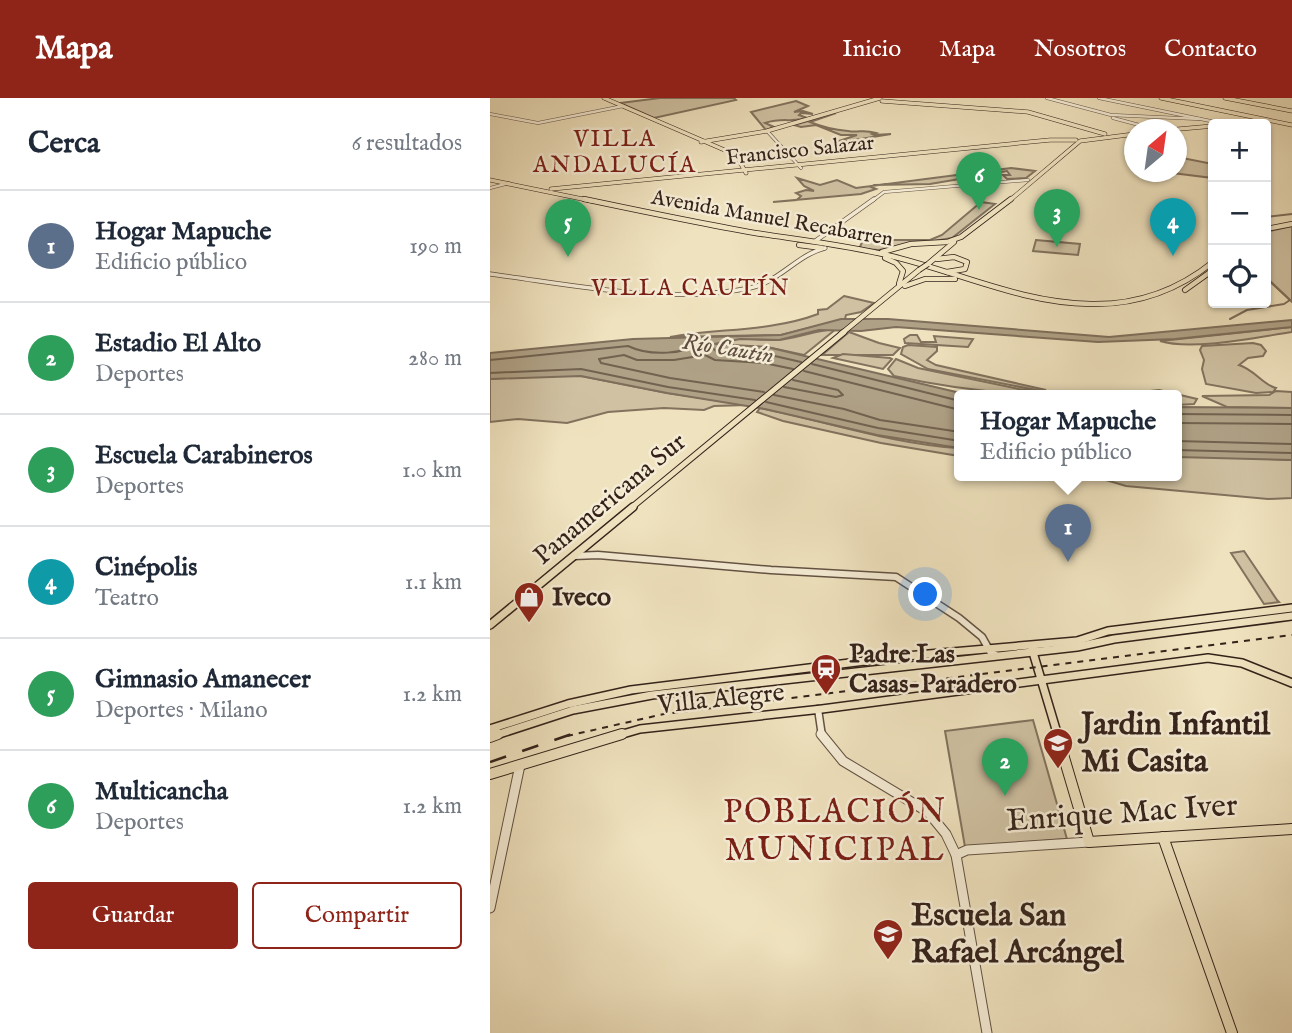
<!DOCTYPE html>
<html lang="es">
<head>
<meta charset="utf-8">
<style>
  :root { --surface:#fff; --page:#f6f6f7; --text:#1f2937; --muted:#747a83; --line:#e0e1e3; --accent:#8f2418 }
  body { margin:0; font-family:"IM FELL English",serif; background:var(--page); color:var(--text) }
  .controls { position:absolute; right:21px; top:21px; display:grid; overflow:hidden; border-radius:7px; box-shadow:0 2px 5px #0004 }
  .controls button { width:63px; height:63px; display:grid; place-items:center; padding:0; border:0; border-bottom:2px solid var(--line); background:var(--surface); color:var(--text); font:35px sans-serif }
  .compass { position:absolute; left:634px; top:21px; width:63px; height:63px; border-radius:50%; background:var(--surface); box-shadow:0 2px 5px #0004; rotate:29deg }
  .you { position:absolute; left:436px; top:497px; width:24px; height:24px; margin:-18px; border:5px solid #fff; border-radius:50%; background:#1a73e8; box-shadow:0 0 0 10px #1a73e833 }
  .badge { display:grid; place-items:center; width:46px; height:46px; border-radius:50%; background:var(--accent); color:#fff; font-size:23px; font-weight:700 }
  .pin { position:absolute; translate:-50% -58px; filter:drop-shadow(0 2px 4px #0008) }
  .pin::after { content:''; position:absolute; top:37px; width:24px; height:21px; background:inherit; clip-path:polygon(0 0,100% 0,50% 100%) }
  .popup { position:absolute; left:464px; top:292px; width:228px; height:91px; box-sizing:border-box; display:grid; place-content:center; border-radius:7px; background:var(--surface); filter:drop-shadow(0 2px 5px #0005); font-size:23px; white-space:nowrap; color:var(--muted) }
  .popup b { font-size:26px; color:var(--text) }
  .popup::after { content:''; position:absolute; left:50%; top:100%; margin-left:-14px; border:14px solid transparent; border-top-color:var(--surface) }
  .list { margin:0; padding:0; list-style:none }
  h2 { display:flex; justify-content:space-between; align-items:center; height:91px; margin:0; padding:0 28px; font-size:30px }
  h2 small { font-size:23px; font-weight:400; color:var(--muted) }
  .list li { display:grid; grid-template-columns:46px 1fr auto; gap:21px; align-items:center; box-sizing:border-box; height:112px; padding:0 28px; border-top:2px solid var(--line) }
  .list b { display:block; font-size:26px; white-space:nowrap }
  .list p { margin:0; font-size:23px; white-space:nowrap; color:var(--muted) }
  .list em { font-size:23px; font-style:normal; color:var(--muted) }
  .actions { display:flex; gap:14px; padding:21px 28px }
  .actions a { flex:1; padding:16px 0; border:2px solid var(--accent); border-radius:7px; text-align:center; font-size:24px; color:var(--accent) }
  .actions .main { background:var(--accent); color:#fff }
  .icon { flex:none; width:38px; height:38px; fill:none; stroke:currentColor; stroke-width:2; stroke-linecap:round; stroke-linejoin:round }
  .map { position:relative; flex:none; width:802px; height:935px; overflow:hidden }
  header { display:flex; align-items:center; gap:42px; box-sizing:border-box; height:98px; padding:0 35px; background:var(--accent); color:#fff }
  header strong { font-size:33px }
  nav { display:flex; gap:38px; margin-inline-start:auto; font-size:24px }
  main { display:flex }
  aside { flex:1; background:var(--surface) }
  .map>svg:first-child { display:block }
</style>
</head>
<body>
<header>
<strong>Mapa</strong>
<nav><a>Inicio</a><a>Mapa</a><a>Nosotros</a><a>Contacto</a></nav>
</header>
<main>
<aside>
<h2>Cerca<small>6 resultados</small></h2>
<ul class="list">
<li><span class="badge" style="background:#5c6f8a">1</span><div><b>Hogar Mapuche</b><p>Edificio público</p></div><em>190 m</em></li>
<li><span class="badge" style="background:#2e9e5b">2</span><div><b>Estadio El Alto</b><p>Deportes</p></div><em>280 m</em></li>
<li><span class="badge" style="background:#2e9e5b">3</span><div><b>Escuela Carabineros</b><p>Deportes</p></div><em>1.0 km</em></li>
<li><span class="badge" style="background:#0f9aa8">4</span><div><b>Cinépolis</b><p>Teatro</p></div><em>1.1 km</em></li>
<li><span class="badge" style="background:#2e9e5b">5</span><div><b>Gimnasio Amanecer</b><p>Deportes · Milano</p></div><em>1.2 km</em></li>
<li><span class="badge" style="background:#2e9e5b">6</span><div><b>Multicancha</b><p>Deportes</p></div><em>1.2 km</em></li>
</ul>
<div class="actions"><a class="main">Guardar</a><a>Compartir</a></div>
</aside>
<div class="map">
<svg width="802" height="935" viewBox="0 0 802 935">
  <rect width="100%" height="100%" fill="#efe2be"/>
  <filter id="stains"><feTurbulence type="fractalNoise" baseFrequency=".00286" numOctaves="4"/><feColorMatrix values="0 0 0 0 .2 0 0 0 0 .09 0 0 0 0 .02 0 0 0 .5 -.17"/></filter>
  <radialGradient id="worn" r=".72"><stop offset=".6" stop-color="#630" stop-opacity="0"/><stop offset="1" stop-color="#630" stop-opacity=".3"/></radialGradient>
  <!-- green -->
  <g fill="#cfc1a2" stroke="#82725e" stroke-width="2">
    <polygon points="170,0 244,0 246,2 164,20 130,5"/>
    <path d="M306,3L318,8L304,14L313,13L323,16L311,15L309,17L317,20C300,25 294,19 275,25L284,29L276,32L261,14Z"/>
    <path d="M346,15L320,24C332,29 346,32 358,33C369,35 373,31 386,35L382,36L384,37L401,36L352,44L349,43L367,37H351L326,27L311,29L304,27Z"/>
    <polygon points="687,59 723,66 723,80 674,74 687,74"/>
    <polygon points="521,70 545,73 536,80 517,81 513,77 520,77 517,73 440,86 384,87 381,89 386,91 371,96 283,104 307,102 311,98 306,95 316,92 324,93 314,88 307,80 330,87 347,82 366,90"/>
    <polygon points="491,104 505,106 462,140 389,152 369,151 373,142 440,142 452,137"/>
    <polygon points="802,128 802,204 776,180 776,134"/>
    <polygon points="546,142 590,146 588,157 543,153"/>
    <path d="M354,198L384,205L371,214L356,217L355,221L291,237L180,239C229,230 280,234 328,216V212L337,211Z"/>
    <path d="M802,229V234C768,239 702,253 670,243Z"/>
    <path d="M346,231L314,257L277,249L223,247C241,236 267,243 287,242C307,241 325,232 346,231Z"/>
    <polygon points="359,234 389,245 410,250 403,257 332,257"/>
    <polygon points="420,237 427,237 431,244 446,244 444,238 483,241 478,249 415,245 414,241"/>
    <path d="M763,245L771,247L776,253L773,258L758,260L749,267C765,272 773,287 786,290L783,294L766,295L716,286L712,271L714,262L710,252L712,248Z"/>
    <polygon points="418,247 447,249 447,253 437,262 446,267 556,292 551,293 438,271 411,256 413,249"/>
    <polygon points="353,256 400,260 402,261 393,271 343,260"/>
    <path d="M406,261L428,270L529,291L590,298C524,298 468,292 404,278L398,271Z"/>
    <polygon points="59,277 91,278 177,295 258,307 224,308 214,312 174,310 118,314 77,325 28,321 0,324 0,281"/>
    <polygon points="669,292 707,301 704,306 687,307 686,298 615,298"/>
    <polygon points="786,293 802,294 802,310 737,309 712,298 779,297"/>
    <path d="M270,310C336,323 402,346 469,350V358L391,345L293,323L267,314Z"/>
    <polygon points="717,358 802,362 802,400 778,401 636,388 606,379 590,382 565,378 686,378 687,359"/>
    <polygon points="754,453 787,502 789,504 774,506 741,455"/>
    <polygon points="543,622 577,741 475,749 455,633"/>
  </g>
  <!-- water -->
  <g fill="#afa186" stroke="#7e6e5b" stroke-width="2">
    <polygon points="351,221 398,221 619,239 802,222 802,229 685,241 608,244 406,229 371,233 329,232 289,242 250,241 224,246 277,249 483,298 470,298 469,350 387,337 275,311 177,295 91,278 0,281 0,255 143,241 291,237"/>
    <polygon points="686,309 802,310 802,362 687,359"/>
  </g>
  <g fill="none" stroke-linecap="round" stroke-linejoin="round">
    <!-- shore -->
    <g stroke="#726250" stroke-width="2">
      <path d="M0,262L138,248C161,259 194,256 216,244L227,254L276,256L311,264"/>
      <polyline points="322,266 470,303"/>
      <polyline points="314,273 470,312"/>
      <polyline points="0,275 91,271 178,289 265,302"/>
      <polyline points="294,289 346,299 353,297 348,292 303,282"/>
      <polyline points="274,294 180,280 111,265 109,261 134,257 147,262 184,262 215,257 225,262 274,265 303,271"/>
      <polyline points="284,297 354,311 390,322 470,334"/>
      <polyline points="276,304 388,330 470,343"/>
      <polyline points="686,316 802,317"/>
      <polyline points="686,325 802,326"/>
      <polyline points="686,343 802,346"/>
      <polyline points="686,352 802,355"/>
    </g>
    <!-- stream -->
    <g stroke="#7e6e5b" stroke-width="2">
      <polyline points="776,119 802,116"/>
      <polyline points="740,221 757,212 794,206 800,202 776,179"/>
    </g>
    <!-- minor-far3 casing -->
    <g stroke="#635243" stroke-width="3.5">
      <g id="minor-far3">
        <polyline points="557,0 621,17 710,21"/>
        <polyline points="609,0 735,26"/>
        <polyline points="0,16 48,25 133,8"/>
        <polyline points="623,20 668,32"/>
        <polyline points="277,33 311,70"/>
        <polyline points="0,90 19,85"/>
        <polyline points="382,103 394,94 538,82"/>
      </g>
    </g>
    <!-- minor-far2 casing -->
    <g stroke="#635243" stroke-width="5">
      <g id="minor-far2">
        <polyline points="324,144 384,101"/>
        <path d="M0,176C84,187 176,207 260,190C289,184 307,157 335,150"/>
      </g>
    </g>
    <!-- minor-far1 casing -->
    <g stroke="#635243" stroke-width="9">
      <g id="minor-far1">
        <polyline points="84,458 108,457 281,472 406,479 469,520 492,539 501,555 508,558"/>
        <polyline points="328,611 332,638"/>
      </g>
    </g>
    <!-- minor casing -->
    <g stroke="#635243" stroke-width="11">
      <g id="minor">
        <polyline points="331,636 353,663 438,714 456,736 466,757 497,935"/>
        <polyline points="466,757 477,752 599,744"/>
        <polyline points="0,810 30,667"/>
      </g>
    </g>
    <!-- major-far4 casing -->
    <g stroke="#34221a" stroke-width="4.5">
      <g id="major-far4">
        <polyline points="114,0 246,57 256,75"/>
        <polyline points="671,0 802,27"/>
        <polyline points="735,0 802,13"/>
        <polyline points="392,3 538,14 615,36"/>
        <polyline points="741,26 773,23"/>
        <polyline points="678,32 723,28"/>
        <polyline points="211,44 277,33 390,0"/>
        <polyline points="0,82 102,103"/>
        <polyline points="61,91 560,42 586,42"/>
        <polyline points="519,103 590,43 645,36"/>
      </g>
    </g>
    <!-- major-far3 casing -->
    <g stroke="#34221a" stroke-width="6">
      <g id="major-far3">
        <path d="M94,101C151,113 208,125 265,135C311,142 356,147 401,158C468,174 531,205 601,206C648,207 687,193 723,164"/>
        <polyline points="776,131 802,126"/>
        <polyline points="309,147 332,150"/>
        <polyline points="392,154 421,146 457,144 471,139 521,101"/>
        <polyline points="395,160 406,165 413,173 409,186"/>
        <polyline points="447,161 464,159 477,164 475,171 457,174"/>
        <polyline points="438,166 464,144"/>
        <polyline points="415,188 435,181 465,181"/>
        <polyline points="695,192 723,172"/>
        <polyline points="351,236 429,172"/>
      </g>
    </g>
    <!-- major-far2 casing -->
    <g stroke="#34221a" stroke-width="7">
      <polyline id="major-far2" points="141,410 354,234"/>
    </g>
    <!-- major-far1 casing -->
    <g stroke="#34221a" stroke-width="10">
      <g id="major-far1">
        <polyline points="0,527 143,409"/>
        <polyline points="542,551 568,638"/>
        <polyline points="0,631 78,606 141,592 416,558 587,543 618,533 802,510"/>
        <polyline points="3,638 83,612 162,597 587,549 624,541 802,518"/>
        <polyline points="126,638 150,631 332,611 718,560 752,565 802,585"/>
      </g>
    </g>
    <!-- major casing -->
    <g stroke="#34221a" stroke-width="12">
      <g id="major">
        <polyline points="567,636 599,744 802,731"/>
        <polyline points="0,639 8,636"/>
        <polyline points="0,676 132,636"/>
        <polyline points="673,739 742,935"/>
      </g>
    </g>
    <!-- minor-far3 -->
    <use href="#minor-far3" stroke="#f5ecd5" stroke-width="2.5"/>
    <!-- minor-far2 -->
    <use href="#minor-far2" stroke="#f5ecd5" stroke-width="3.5"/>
    <!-- minor-far1 -->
    <use href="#minor-far1" stroke="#f5ecd5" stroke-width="6"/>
    <!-- minor -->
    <use href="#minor" stroke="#f5ecd5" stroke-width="9"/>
    <!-- major-far4 -->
    <use href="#major-far4" stroke="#efe2be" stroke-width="3.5"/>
    <!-- major-far3 -->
    <use href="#major-far3" stroke="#efe2be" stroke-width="4.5"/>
    <!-- major-far2 -->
    <use href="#major-far2" stroke="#efe2be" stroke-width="5"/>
    <!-- major-far1 -->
    <use href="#major-far1" stroke="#efe2be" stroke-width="7"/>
    <!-- major -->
    <use href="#major" stroke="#efe2be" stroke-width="10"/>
    <!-- rail-far1 -->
    <polyline stroke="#34221a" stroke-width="2" stroke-dasharray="6 6" stroke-linecap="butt" points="77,638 174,616 802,537"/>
    <!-- rail -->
    <polyline stroke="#34221a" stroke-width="2.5" stroke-dasharray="17 17" stroke-linecap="butt" points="0,664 82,636"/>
    <!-- major-bridge casing -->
    <g stroke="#34221a" stroke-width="6" stroke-linecap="butt">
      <polyline id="major-bridge" points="429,172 438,166"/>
    </g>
    <!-- major-bridge -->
    <use href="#major-bridge" stroke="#efe2be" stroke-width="4.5"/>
  </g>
  <!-- icons -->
  <defs>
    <g id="shop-pin" transform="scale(1.575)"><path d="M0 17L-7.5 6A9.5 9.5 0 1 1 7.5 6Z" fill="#8f2418" stroke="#f5ecd5"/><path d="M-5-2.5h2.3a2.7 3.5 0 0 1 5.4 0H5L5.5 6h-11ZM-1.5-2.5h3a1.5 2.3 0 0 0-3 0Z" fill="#fff"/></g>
    <g id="station-pin" transform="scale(1.575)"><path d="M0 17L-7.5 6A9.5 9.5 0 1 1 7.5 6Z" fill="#8f2418" stroke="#f5ecd5"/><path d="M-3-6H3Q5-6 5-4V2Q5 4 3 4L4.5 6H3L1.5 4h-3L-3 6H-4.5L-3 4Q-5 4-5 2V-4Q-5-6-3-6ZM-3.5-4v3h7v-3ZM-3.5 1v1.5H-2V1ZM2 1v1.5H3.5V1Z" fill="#fff"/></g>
    <g id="school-pin" transform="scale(1.575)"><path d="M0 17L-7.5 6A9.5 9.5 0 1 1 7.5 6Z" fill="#8f2418" stroke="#f5ecd5"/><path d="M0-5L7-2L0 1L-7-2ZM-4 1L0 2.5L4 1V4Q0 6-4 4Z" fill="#fff"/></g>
  </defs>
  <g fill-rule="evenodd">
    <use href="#shop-pin" x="39" y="499"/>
    <use href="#station-pin" x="336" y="571"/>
    <use href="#school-pin" x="568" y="645"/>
    <use href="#school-pin" x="398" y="836"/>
  </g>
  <g text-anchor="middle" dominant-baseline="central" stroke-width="5" stroke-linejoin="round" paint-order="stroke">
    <!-- far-street labels -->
    <g font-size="21" fill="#34221a" stroke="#f5ecd5">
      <text transform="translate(310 53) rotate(-6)">Francisco Salazar</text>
      <text transform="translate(282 121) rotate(10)">Avenida Manuel Recabarren</text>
    </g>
    <!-- far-neighbourhood labels -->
    <g font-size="23" letter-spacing="2" fill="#7a1f14" stroke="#f5ecd5">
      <text x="125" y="41">VILLA<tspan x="125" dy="26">ANDALUCÍA</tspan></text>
      <text x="201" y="190">VILLA CAUTÍN</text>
    </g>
    <!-- far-water labels -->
    <g font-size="23" font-style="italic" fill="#5f4e40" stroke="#f5ecd5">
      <text transform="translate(238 251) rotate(9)">Río Cautín</text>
    </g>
    <!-- street labels -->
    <g font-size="26" fill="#34221a" stroke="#f5ecd5">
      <text transform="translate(120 401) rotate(-40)">Panamericana Sur</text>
      <text transform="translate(231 601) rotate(-6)">Villa Alegre</text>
    </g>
    <!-- poi labels -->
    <g font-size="26" font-weight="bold" fill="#34221a" stroke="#f5ecd5" text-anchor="start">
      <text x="62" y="499">Iveco</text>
      <text x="359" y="556">Padre Las<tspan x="359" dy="30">Casas-Paradero</tspan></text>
    </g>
    <!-- near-poi labels -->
    <g font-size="32" font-weight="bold" fill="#34221a" stroke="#f5ecd5" text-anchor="start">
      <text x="591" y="627">Jardin Infantil<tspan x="591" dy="37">Mi Casita</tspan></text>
      <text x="421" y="818">Escuela San<tspan x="421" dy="37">Rafael Arcángel</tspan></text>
    </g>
    <!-- near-street labels -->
    <g font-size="32" fill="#34221a" stroke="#f5ecd5">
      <text transform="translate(632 716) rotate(-4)">Enrique Mac Iver</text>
    </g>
    <!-- near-neighbourhood labels -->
    <g font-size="33" letter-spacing="2" fill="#7a1f14" stroke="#f5ecd5">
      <text x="345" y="715">POBLACIÓN<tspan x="345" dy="38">MUNICIPAL</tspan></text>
    </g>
  </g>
  <rect width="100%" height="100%" filter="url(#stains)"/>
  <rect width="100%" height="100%" fill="url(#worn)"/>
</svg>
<div class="controls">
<button>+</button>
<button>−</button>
<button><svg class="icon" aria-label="locate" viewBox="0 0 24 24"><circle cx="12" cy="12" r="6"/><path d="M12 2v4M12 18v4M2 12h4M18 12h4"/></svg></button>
</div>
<svg class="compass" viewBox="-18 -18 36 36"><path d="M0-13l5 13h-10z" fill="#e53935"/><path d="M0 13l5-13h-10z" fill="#747a83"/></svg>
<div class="you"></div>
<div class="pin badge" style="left:578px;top:464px;background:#5c6f8a">1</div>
<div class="popup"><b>Hogar Mapuche</b>Edificio público</div>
<div class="pin badge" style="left:515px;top:698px;background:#2e9e5b">2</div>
<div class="pin badge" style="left:567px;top:149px;background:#2e9e5b">3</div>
<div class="pin badge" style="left:683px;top:158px;background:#0f9aa8">4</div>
<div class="pin badge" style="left:78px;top:159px;background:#2e9e5b">5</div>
<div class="pin badge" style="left:489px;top:112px;background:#2e9e5b">6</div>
</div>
</main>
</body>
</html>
